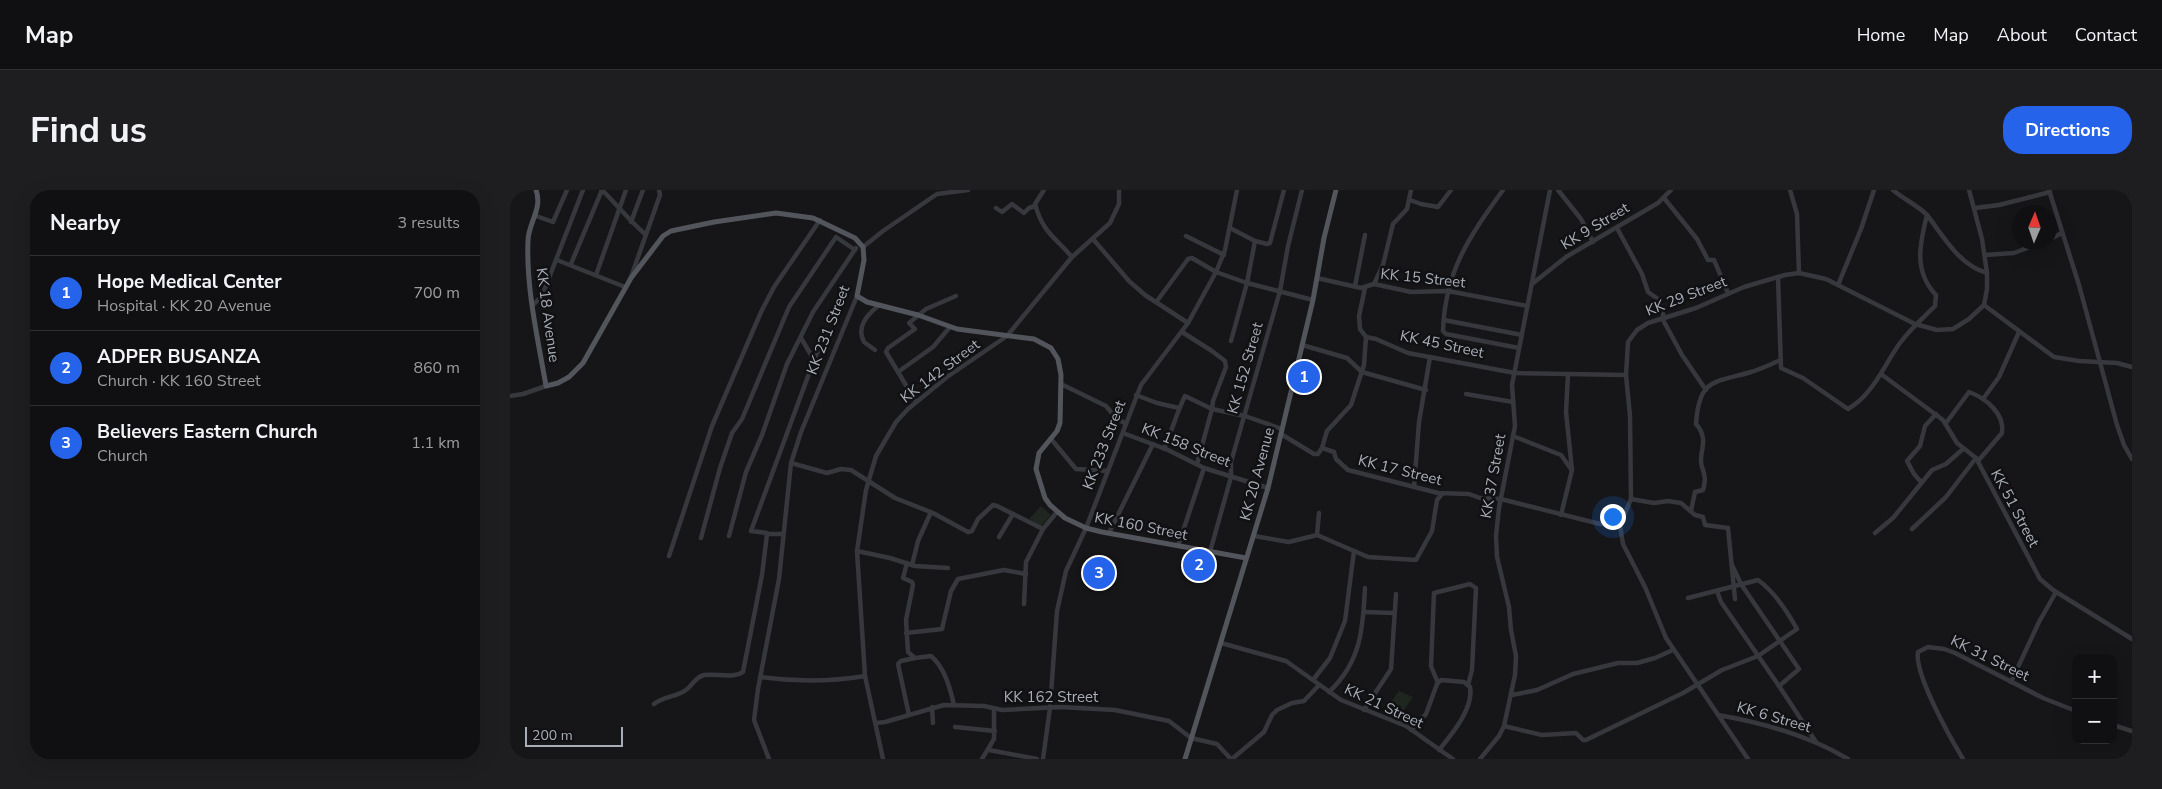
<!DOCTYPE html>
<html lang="en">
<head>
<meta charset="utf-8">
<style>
  :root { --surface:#101012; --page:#1e1e20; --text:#f1f3f6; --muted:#9c9d9f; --line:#303032; --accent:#2563eb }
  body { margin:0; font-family:"Nunito Sans",sans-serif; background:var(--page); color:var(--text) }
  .controls { position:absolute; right:15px; bottom:15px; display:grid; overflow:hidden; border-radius:10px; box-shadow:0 5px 20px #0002 }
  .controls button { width:45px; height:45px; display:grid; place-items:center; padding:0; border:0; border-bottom:1px solid var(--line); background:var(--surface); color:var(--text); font:25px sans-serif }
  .compass { position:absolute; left:1502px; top:15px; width:45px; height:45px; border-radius:50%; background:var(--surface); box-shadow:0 5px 20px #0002; rotate:2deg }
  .scale { position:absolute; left:15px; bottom:12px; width:98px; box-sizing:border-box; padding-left:5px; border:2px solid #a8adb8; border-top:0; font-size:14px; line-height:18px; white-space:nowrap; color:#a8adb8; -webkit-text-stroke:4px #111113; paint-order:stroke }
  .you { position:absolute; left:1102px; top:326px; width:18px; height:18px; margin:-12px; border:4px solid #fff; border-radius:50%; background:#1a73e8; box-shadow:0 0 0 8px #1a73e833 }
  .badge { display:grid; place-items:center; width:32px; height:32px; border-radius:50%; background:var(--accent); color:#fff; font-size:16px; font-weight:700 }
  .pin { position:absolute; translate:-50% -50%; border:2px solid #fff; box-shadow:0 1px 5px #0006 }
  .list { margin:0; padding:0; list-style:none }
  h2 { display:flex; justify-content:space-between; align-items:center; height:65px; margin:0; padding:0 20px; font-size:21px }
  h2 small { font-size:16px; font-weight:400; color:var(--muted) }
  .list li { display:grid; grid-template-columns:32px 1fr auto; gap:15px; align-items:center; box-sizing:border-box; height:75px; padding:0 20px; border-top:1px solid var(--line) }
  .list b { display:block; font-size:19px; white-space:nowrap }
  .list p { margin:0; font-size:16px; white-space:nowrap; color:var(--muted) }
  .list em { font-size:16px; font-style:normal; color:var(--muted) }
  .map { position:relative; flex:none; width:1622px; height:569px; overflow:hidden; border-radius:20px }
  header { display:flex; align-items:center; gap:30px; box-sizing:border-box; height:70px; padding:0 25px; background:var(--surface); border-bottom:1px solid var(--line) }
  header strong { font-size:24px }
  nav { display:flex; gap:28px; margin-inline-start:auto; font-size:18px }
  .intro { display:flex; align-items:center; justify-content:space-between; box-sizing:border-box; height:120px; padding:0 30px }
  h1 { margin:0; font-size:35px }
  .button { padding:12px 22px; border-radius:20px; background:var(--accent); color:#fff; font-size:18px; font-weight:700 }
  main { display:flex; gap:30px; padding:0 30px }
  aside { flex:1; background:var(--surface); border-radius:20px; box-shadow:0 5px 20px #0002 }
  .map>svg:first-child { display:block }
</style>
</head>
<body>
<header>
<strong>Map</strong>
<nav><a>Home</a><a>Map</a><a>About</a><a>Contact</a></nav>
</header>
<div class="intro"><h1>Find us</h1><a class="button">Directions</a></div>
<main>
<aside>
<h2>Nearby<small>3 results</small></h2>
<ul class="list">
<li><span class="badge">1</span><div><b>Hope Medical Center</b><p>Hospital · KK 20 Avenue</p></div><em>700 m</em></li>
<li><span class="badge">2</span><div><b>ADPER BUSANZA</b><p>Church · KK 160 Street</p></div><em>860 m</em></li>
<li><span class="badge">3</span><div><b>Believers Eastern Church</b><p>Church</p></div><em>1.1 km</em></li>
</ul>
</aside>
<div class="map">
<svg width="1622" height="569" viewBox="0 0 1622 569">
  <rect width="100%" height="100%" fill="#161618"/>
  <!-- green -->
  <g fill="#1e261f">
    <polygon points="531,316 541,325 531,336 519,329"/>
    <polygon points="889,501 903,507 888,529 873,523"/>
  </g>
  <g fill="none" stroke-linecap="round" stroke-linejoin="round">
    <!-- minor -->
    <g stroke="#37383d" stroke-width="4.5">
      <path d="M92,0C107,15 119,30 135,44"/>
      <path d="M534,0L525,14C533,43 544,46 562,67"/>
      <path d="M993,0C959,47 935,81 933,141L936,144L1009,158"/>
      <polyline points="1048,0 1071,29 1083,52"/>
      <polyline points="1280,0 1287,24 1289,83"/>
      <path d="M1383,0C1392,8 1410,17 1417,25C1434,47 1449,75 1477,83"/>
      <polyline points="1539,0 1569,95 1607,235 1614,255 1622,269"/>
      <polyline points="1154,8 1187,49 1198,70 1204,70 1218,103"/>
      <polyline points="900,10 911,14 928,17 941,0"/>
      <polyline points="486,18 492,22 502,14 514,23 519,18 525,16"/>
      <polyline points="1465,18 1489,15 1540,2"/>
      <polyline points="26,26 43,32 57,0"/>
      <polyline points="121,32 133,0"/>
      <polyline points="720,38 745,51 737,93 721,151"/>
      <polyline points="1107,38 1132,84 1138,102 1148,109 1154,127"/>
      <polyline points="676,46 714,65"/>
      <polyline points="583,49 619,91 635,105 678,133"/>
      <polyline points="1540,49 1552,43"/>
      <polyline points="745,51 757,54 760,53 774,0"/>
      <polyline points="353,57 373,41 427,4 458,0"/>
      <polyline points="1475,65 1504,63 1533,52"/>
      <polyline points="47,70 115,97"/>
      <polyline points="61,74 92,0"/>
      <polyline points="86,85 116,0"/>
      <polyline points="121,87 150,5 149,0"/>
      <path d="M1268,87L1271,178L1293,188L1338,219C1363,205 1374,175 1390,153C1401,138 1413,128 1425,116L1426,105C1403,81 1410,53 1417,25"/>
      <polyline points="807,88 851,98 864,94 901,102 938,101 1017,116"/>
      <polyline points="864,94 873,75 883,34 897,19 901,0"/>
      <polyline points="1022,94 1056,67 1148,13 1161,0"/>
      <polyline points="1328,95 1351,39 1364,0"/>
      <polyline points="845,96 855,45"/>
      <polyline points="647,111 678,69 682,68 706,82 737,93 803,110"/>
      <polyline points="23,115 32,106 73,0"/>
      <polyline points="1474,115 1544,167 1569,171 1607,173 1622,177"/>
      <polyline points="1152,128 1172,165 1196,200"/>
      <polyline points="934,130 1012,145"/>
      <polyline points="856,147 866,149 898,163 1005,183 1116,185"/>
      <polyline points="792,155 837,168 852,182 916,200"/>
      <path d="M365,160L354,152C346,137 357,125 368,116"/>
      <polyline points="304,170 315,145"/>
      <polyline points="388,182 376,162 378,158 405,139 399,133 416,119 446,106"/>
      <polyline points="1371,184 1433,230 1447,253 1466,268 1530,389 1543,400 1622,449"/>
      <polyline points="551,194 596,216 605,227 616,234"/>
      <polyline points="956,204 1003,212"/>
      <polyline points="626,205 647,213 669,218"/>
      <polyline points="0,206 13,204 36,196"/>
      <polyline points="1473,209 1489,187 1509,142"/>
      <polyline points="406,212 388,182 423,157 440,137"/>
      <path d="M1436,233L1459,202C1476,208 1495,224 1492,243L1468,271"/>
      <polyline points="613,243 658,260 694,278 758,298"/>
      <polyline points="771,244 804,264 808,264 812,258 824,262 826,269 838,280 928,303 959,304 970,308 991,309 1090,334 1110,335"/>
      <polyline points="1003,246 1051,265 1061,279"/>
      <polyline points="541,249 566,279 598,281"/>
      <polyline points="812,258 817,241 841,215 854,175 856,147 850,139 849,126 855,98"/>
      <path d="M654,259C662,241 666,224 675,206L702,219L703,211L716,177L715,171L702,161L672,142"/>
      <polyline points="281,273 317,283 331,279 341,280 385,308 423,323 458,342 462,341 468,329 483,315 487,316 533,339 547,322"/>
      <polyline points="687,274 702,219 735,226 772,239"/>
      <polyline points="1411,292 1404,284 1397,271 1410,256 1415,236 1426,224"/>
      <polyline points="904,297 909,232 920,167"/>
      <polyline points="1121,309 1144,313 1158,311 1171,313 1185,325 1193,327 1195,335 1218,338 1225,409"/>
      <path d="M1181,321L1185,302L1193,300C1196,290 1195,286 1192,277C1187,263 1201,251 1186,234C1189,187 1205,193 1241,182C1251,179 1261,174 1271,170"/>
      <polyline points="1051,325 1062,280 1056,222 1058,184"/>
      <polyline points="1402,339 1436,307 1466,268"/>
      <polyline points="257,343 241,341 304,170 291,148"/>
      <polyline points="599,343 643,254"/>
      <polyline points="1365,343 1383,328 1422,280 1436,274 1453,259"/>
      <polyline points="807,345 809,323"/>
      <polyline points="219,346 236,282 252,245 277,174 303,122 346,58"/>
      <polyline points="744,346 779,352 807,345 858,367 906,370 922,341 927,310 932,304"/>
      <polyline points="489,347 503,324"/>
      <polyline points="191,348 210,278 222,243 232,229 279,117 326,47 345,60"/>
      <polyline points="668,356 694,278"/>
      <polyline points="347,361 380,368 405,376 438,378"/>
      <polyline points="700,362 721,287 721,272 770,101 778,56 792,0"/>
      <polyline points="159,366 202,236 251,122 264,97 310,30"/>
      <path d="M397,373L393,388L402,392L403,395L396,430L398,462L405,468L421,466C435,478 440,498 444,515"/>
      <polyline points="402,375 408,351 421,322"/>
      <polyline points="1222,375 1231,394 1289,479 1269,496 1306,552"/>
      <polyline points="1207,401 1211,412 1269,496"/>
      <polyline points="514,414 516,372 533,339"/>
      <polyline points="854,422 884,423"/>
      <polyline points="396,443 432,439 441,401 448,389 494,380 516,384"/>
      <polyline points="711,453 776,471 831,510 896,536 943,569"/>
      <path d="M250,487C286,492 319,492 355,486"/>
      <polyline points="803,490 820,468 835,431 844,361"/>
      <polyline points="1501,492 1529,432 1546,402"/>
      <polyline points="928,493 921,476 924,403 960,394 966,398 962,480 958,495"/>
      <path d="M819,502C851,472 853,439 855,398"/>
      <polyline points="1002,505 1027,500 1063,484 1108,473 1127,473 1145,468 1163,460"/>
      <path d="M144,514C154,506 167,507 176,500C183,495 185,487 194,485C206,483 223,489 233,482L252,385L257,344H273"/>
      <polyline points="422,517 423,533"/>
      <polyline points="854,520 881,479 886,404"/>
      <polyline points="399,525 388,474 391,471 405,468"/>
      <path d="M1208,525C1254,533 1298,545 1338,569"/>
      <polyline points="366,533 375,532 434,515 474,516 492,520 550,517 605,520 659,531 681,548 707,554 721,569"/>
      <polyline points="1603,535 1622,541"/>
      <path d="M994,536L1032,545L1066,543L1073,550H1076L1173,503L1212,480L1248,466L1287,439C1277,421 1265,402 1248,390L1178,408"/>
      <polyline points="445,537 485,541"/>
      <path d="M901,540L916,524L927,494L931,490L954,492L960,497C964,518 942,544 929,560"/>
      <polyline points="479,560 527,569"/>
      <polyline points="259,569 244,530 248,499 269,389 281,273 291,242 347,106"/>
      <polyline points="373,569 355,486 347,361 356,300 366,266 386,232 398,219 437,187 497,146 562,67 600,33 609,14 609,0"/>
      <polyline points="472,569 484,549 484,519"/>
      <polyline points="533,569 540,518 547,421 556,381 576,338 631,195 678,133 706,82 715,60 727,0"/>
      <polyline points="722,569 754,542 762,525 767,520 782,513 794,511 809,495"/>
      <polyline points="970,569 989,546 994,536 1005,485 1006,466 1001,440 999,417 987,367 986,346 989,318 1005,236 1002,195 1040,0"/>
      <polyline points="1238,569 1156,448 1135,397 1113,354 1110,335 1121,309 1120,226 1116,185 1118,152 1127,140 1138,133 1186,118 1234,97 1275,85 1289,83 1316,89 1405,134 1427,140 1443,139 1459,129 1474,115 1477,99 1477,83 1472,49 1459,0"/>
      <path d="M1453,569C1441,549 1404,484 1408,462L1418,457L1434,459L1445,463L1533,508L1566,521"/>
    </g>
    <!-- major -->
    <g stroke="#53555c" stroke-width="5">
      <path d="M26,0C33,19 18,33 18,51C16,99 28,149 36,196L48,193L59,187L73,173L121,88L153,46L161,41L204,32L266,23L303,28L345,48L353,57L354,70L347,106L357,112L408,125L447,139L524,149L541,158L548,169L551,185L550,233L547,241L529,263L526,279L535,308L540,315L555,328L576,338L592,342L736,368"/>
      <polyline points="675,569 758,298 803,110 814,48 826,0"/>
    </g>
  </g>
  <g text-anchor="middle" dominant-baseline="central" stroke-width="5" stroke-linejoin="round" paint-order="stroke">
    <!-- street labels -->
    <g font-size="15" fill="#a8adb8" stroke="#111113">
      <text transform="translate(1085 36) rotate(-31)">KK 9 Street</text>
      <text transform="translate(913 88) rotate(6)">KK 15 Street</text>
      <text transform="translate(1176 106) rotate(-21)">KK 29 Street</text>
      <text transform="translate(38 125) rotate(82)">KK 18 Avenue</text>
      <text transform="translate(318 140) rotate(-69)">KK 231 Street</text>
      <text transform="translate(932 154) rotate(12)">KK 45 Street</text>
      <text transform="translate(735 178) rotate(-74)">KK 152 Street</text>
      <text transform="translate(430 181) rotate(-37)">KK 142 Street</text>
      <text transform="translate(594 255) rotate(-69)">KK 233 Street</text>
      <text transform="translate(676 255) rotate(22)">KK 158 Street</text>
      <text transform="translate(890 280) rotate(14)">KK 17 Street</text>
      <text transform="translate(747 284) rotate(-75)">KK 20 Avenue</text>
      <text transform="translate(983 286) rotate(-80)">KK 37 Street</text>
      <text transform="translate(1505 318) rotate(62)">KK 51 Street</text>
      <text transform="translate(631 336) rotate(11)">KK 160 Street</text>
      <text transform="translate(1480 468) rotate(26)">KK 31 Street</text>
      <text x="541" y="507">KK 162 Street</text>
      <text transform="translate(874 516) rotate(25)">KK 21 Street</text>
      <text transform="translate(1264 527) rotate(16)">KK 6 Street</text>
    </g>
  </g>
</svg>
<div class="controls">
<button>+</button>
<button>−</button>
</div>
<svg class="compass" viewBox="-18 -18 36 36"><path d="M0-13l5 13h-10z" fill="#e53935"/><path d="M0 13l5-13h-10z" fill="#9c9d9f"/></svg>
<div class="scale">200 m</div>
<div class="you"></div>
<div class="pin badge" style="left:794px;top:187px">1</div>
<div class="pin badge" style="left:689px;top:375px">2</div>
<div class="pin badge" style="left:589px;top:383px">3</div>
</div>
</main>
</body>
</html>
